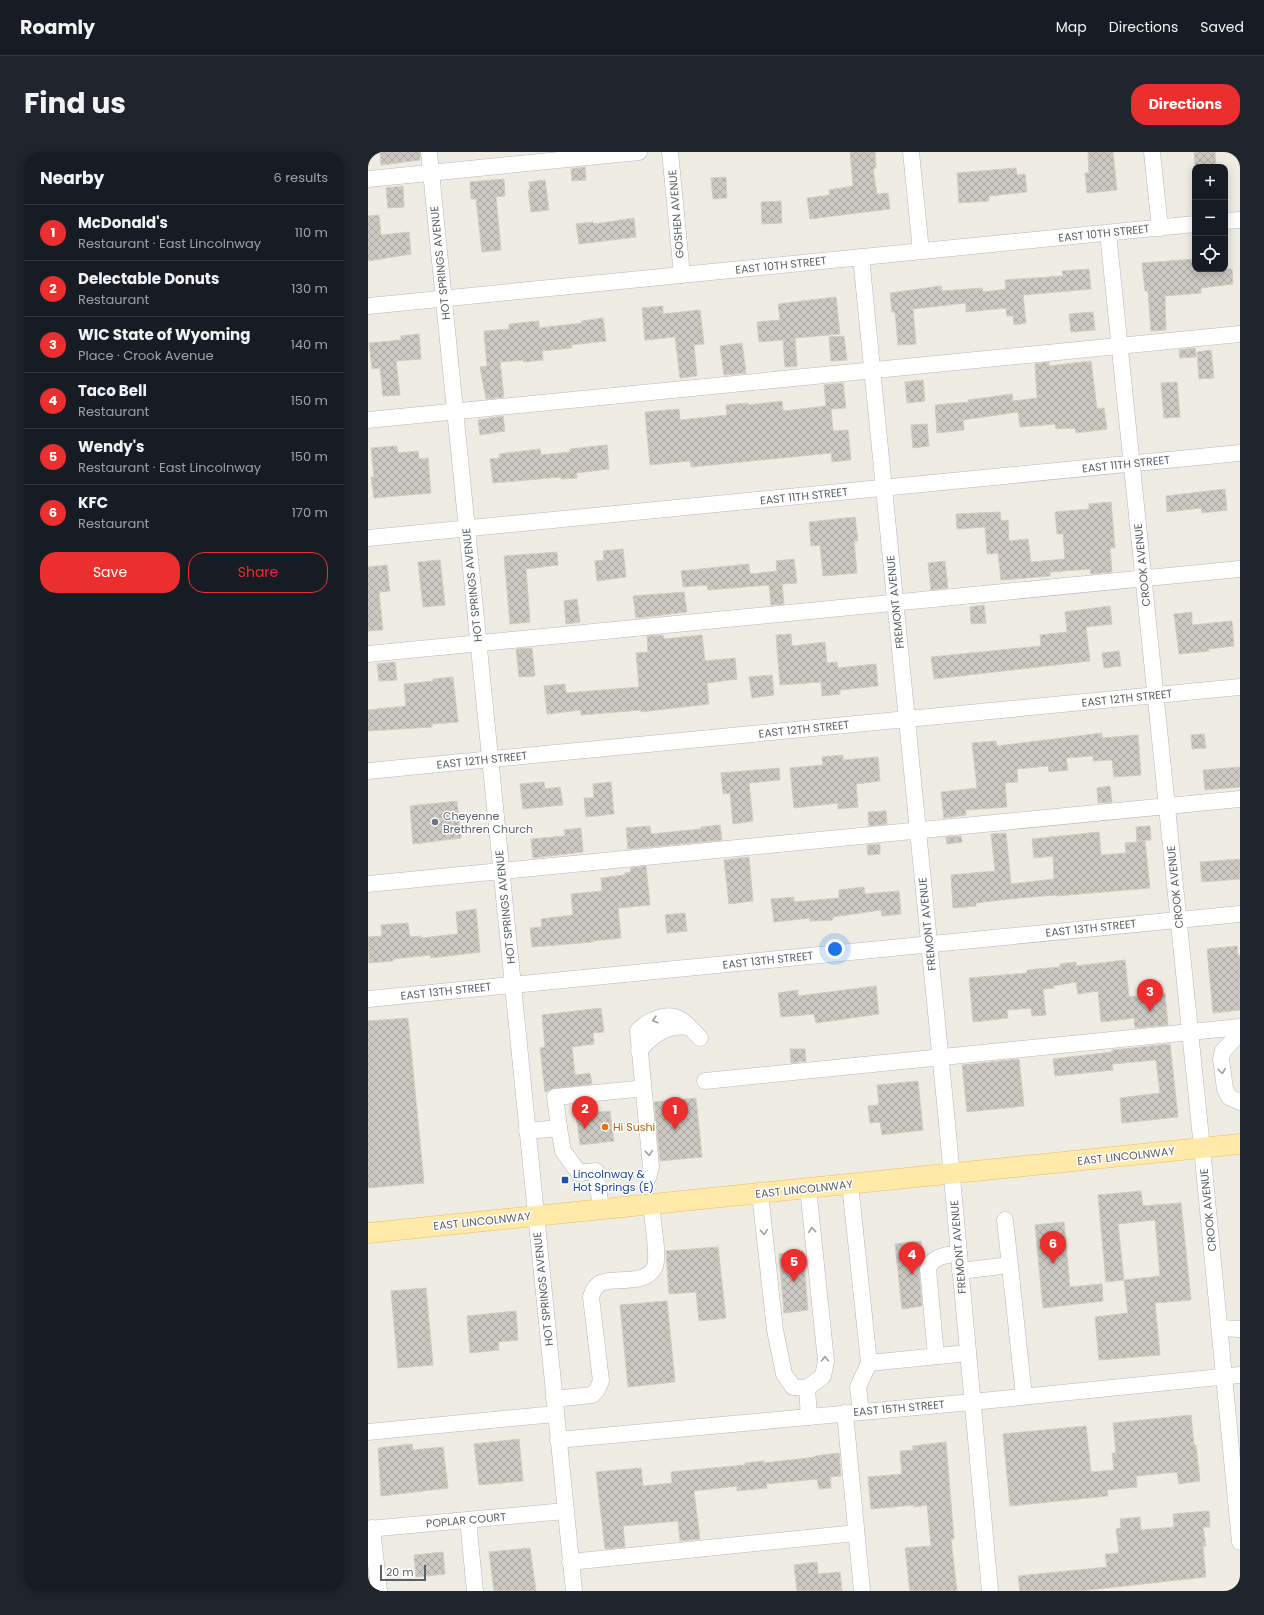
<!DOCTYPE html>
<html lang="en">
<head>
<meta charset="utf-8">
<style>
  :root { --surface:#171b24; --page:#20242c; --text:#f1f3f6; --muted:#9ea1a6; --line:#363941; --accent:#eb2e2e }
  body { margin:0; font-family:Poppins,sans-serif; background:var(--page); color:var(--text) }
  .controls { position:absolute; right:12px; top:12px; display:grid; overflow:hidden; border-radius:8px; box-shadow:0 2px 10px #0003 }
  .controls button { width:36px; height:36px; display:grid; place-items:center; padding:0; border:0; border-bottom:1px solid var(--line); background:var(--surface); color:var(--text); font:20px sans-serif }
  .scale { position:absolute; left:12px; bottom:10px; width:46px; box-sizing:border-box; padding-left:4px; border:2px solid #5c6165; border-top:0; font-size:11px; line-height:14px; white-space:nowrap; color:#5c6165; -webkit-text-stroke:3px #fff; paint-order:stroke }
  .you { position:absolute; left:467px; top:797px; width:14px; height:14px; margin:-10px; border:3px solid #fff; border-radius:50%; background:#1a73e8; box-shadow:0 0 0 6px #1a73e833 }
  .badge { display:grid; place-items:center; width:26px; height:26px; border-radius:50%; background:var(--accent); color:#fff; font-size:13px; font-weight:700 }
  .pin { position:absolute; translate:-50% -33px; filter:drop-shadow(0 1px 2px #0008) }
  .pin::after { content:''; position:absolute; top:21px; width:14px; height:12px; background:inherit; clip-path:polygon(0 0,100% 0,50% 100%) }
  .list { margin:0; padding:0; list-style:none }
  h2 { display:flex; justify-content:space-between; align-items:center; height:52px; margin:0; padding:0 16px; font-size:17px }
  h2 small { font-size:13px; font-weight:400; color:var(--muted) }
  .list li { display:grid; grid-template-columns:26px 1fr auto; gap:12px; align-items:center; box-sizing:border-box; height:56px; padding:0 16px; border-top:1px solid var(--line) }
  .list b { display:block; font-size:15px; white-space:nowrap }
  .list p { margin:0; font-size:13px; white-space:nowrap; color:var(--muted) }
  .list em { font-size:13px; font-style:normal; color:var(--muted) }
  .actions { display:flex; gap:8px; padding:12px 16px }
  .actions a { flex:1; padding:9px 0; border:1px solid var(--accent); border-radius:16px; text-align:center; font-size:14px; color:var(--accent) }
  .actions .main { background:var(--accent); color:#fff }
  .icon { flex:none; width:22px; height:22px; fill:none; stroke:currentColor; stroke-width:2; stroke-linecap:round; stroke-linejoin:round }
  .map { position:relative; flex:none; width:872px; height:1439px; overflow:hidden; border-radius:16px }
  header { display:flex; align-items:center; gap:24px; box-sizing:border-box; height:56px; padding:0 20px; background:var(--surface); border-bottom:1px solid var(--line) }
  header strong { font-size:19px }
  nav { display:flex; gap:22px; margin-inline-start:auto; font-size:14px }
  .intro { display:flex; align-items:center; justify-content:space-between; box-sizing:border-box; height:96px; padding:0 24px }
  h1 { margin:0; font-size:28px }
  .button { padding:10px 18px; border-radius:16px; background:var(--accent); color:#fff; font-size:14px; font-weight:700 }
  main { display:flex; gap:24px; padding:0 24px }
  aside { flex:1; background:var(--surface); border-radius:16px; box-shadow:0 2px 10px #0003 }
  .map>svg:first-child { display:block }
</style>
</head>
<body>
<header>
<strong>Roamly</strong>
<nav><a>Map</a><a>Directions</a><a>Saved</a></nav>
</header>
<div class="intro"><h1>Find us</h1><a class="button">Directions</a></div>
<main>
<aside>
<h2>Nearby<small>6 results</small></h2>
<ul class="list">
<li><span class="badge">1</span><div><b>McDonald's</b><p>Restaurant · East Lincolnway</p></div><em>110 m</em></li>
<li><span class="badge">2</span><div><b>Delectable Donuts</b><p>Restaurant</p></div><em>130 m</em></li>
<li><span class="badge">3</span><div><b>WIC State of Wyoming</b><p>Place · Crook Avenue</p></div><em>140 m</em></li>
<li><span class="badge">4</span><div><b>Taco Bell</b><p>Restaurant</p></div><em>150 m</em></li>
<li><span class="badge">5</span><div><b>Wendy's</b><p>Restaurant · East Lincolnway</p></div><em>150 m</em></li>
<li><span class="badge">6</span><div><b>KFC</b><p>Restaurant</p></div><em>170 m</em></li>
</ul>
<div class="actions"><a class="main">Save</a><a>Share</a></div>
</aside>
<div class="map">
<svg width="872" height="1439" viewBox="0 0 872 1439">
  <defs>
    <pattern id="building-cross-hatch" width="8" height="8" patternUnits="userSpaceOnUse"><rect width="8" height="8" fill="#ccc9c3"/><path d="M0 0l8 8M0 8l8-8" fill="none" stroke="#a9a7a2"/></pattern>
  </defs>
  <rect width="100%" height="100%" fill="#efece4"/>
  <!-- building -->
  <g fill="url(#building-cross-hatch)" stroke="#d4cdc2">
    <polygon points="12,0 52,0 52,8 13,13"/>
    <polygon points="482,0 507,0 508,16 505,17 509,42 520,41 522,57 442,67 439,46 462,43 461,38 485,34"/>
    <polygon points="720,0 745,0 749,38 719,41 717,21 721,21"/>
    <polygon points="826,0 847,0 848,15 827,15"/>
    <polygon points="217,15 218,28 204,29 203,17"/>
    <polygon points="648,16 649,23 657,22 659,40 621,44 621,49 591,51 589,21"/>
    <polygon points="358,25 359,46 345,47 343,26"/>
    <polygon points="136,27 137,44 128,45 133,98 114,100 108,47 103,47 102,30"/>
    <polygon points="177,28 181,58 163,60 160,38 162,38 161,30"/>
    <polygon points="35,34 36,55 20,56 18,36"/>
    <polygon points="413,49 414,71 394,72 393,50"/>
    <polygon points="11,63 13,83 41,80 43,102 0,109 0,64"/>
    <polygon points="266,66 268,85 211,92 208,72 225,70 226,72"/>
    <polygon points="827,107 827,117 864,117 865,132 833,136 833,141 797,144 798,178 783,179 780,139 777,139 774,111"/>
    <polygon points="721,117 723,137 655,143 658,171 646,173 645,164 639,164 638,156 598,160 598,151 545,157 548,192 530,193 527,160 524,160 522,141 573,134 574,139 614,136 615,140 638,137 637,128 695,124 694,119"/>
    <polygon points="468,145 472,182 427,186 429,214 417,215 415,188 391,190 389,170 412,168 410,152"/>
    <polygon points="295,154 295,162 332,158 336,192 326,193 329,224 312,226 307,185 277,188 274,156"/>
    <polygon points="725,160 727,178 703,180 701,162"/>
    <polygon points="235,166 238,189 203,193 204,196 174,199 175,208 156,210 155,208 132,210 136,245 118,247 112,215 119,214 116,179 141,177 141,172 171,169 171,176 214,171 214,169"/>
    <polygon points="51,182 53,207 28,209 32,243 15,244 12,216 4,217 1,191 33,188 33,184"/>
    <polygon points="476,184 479,208 463,209 461,185"/>
    <polygon points="374,191 378,221 356,223 352,194"/>
    <polygon points="827,196 828,205 812,206 811,198"/>
    <polygon points="843,198 846,226 831,227 829,200"/>
    <polygon points="723,209 729,257 736,256 739,277 708,281 707,276 688,277 687,272 652,275 650,260 595,268 596,278 569,281 567,253 601,250 600,248 644,242 645,249 669,246 667,212 681,210 681,214"/>
    <polygon points="555,228 557,249 539,251 537,230"/>
    <polygon points="809,230 812,265 796,266 793,231"/>
    <polygon points="475,231 478,256 463,257 465,279 480,278 483,308 464,310 463,301 323,315 322,309 282,313 277,260 311,257 312,268 359,263 358,253 380,251 380,253 414,249 415,259 458,254 456,233"/>
    <polygon points="135,264 137,279 112,283 110,268"/>
    <polygon points="559,272 561,294 545,296 543,273"/>
    <polygon points="239,293 241,317 208,321 209,326 193,327 193,325 125,331 122,307 132,306 131,302 172,297 173,303 202,300 202,297"/>
    <polygon points="29,294 30,301 50,299 51,307 60,306 63,341 6,346 3,325 6,325 3,296"/>
    <polygon points="857,337 859,358 834,361 833,356 799,360 798,344"/>
    <polygon points="743,350 747,396 742,396 744,420 723,422 722,417 682,420 682,424 633,428 630,401 619,402 617,375 589,377 588,362 632,360 633,369 640,368 641,389 660,387 663,410 697,407 695,382 689,382 687,360 721,357 721,352"/>
    <polygon points="487,365 490,389 486,389 489,421 455,424 452,393 443,394 441,370"/>
    <polygon points="255,397 258,425 229,429 227,409 236,408 235,399"/>
    <polygon points="189,400 190,413 158,417 162,470 142,472 136,404"/>
    <polygon points="426,407 429,431 414,432 416,452 403,453 401,433 340,438 339,433 315,435 313,419 381,412 382,422 409,419 408,409"/>
    <polygon points="72,408 77,453 55,455 50,410"/>
    <polygon points="577,409 580,436 563,438 560,411"/>
    <polygon points="19,413 22,439 11,440 15,478 0,479 0,415"/>
    <polygon points="316,440 319,460 268,466 265,444"/>
    <polygon points="209,447 212,470 198,472 196,449"/>
    <polygon points="616,453 618,471 603,472 602,455"/>
    <polygon points="742,454 744,472 718,475 722,509 566,527 563,505 673,494 672,483 699,480 697,460"/>
    <polygon points="824,460 824,473 864,469 866,494 840,497 841,499 811,502 806,462"/>
    <polygon points="423,482 424,494 457,490 459,511 469,510 470,516 508,512 510,534 472,538 472,542 454,544 453,530 412,533 408,483"/>
    <polygon points="295,483 296,487 334,483 337,509 367,506 369,527 339,531 341,552 273,560 273,558 213,563 213,558 179,562 176,534 197,532 198,541 271,535 268,501 280,500 279,484"/>
    <polygon points="164,496 167,524 151,525 148,497"/>
    <polygon points="751,499 753,514 736,516 734,501"/>
    <polygon points="27,510 29,528 11,529 9,512"/>
    <polygon points="404,523 406,543 384,546 381,525"/>
    <polygon points="85,525 90,570 64,572 64,575 0,579 0,558 38,554 36,532 65,529 65,527"/>
    <polygon points="734,581 734,586 770,583 773,623 746,625 744,608 725,609 725,604 698,606 700,618 681,620 680,614 649,617 650,630 637,631 639,655 597,658 598,663 576,666 573,640 609,636 604,591 628,589 629,594"/>
    <polygon points="836,582 838,596 824,597 823,583"/>
    <polygon points="475,603 475,608 510,605 512,629 488,632 490,655 470,657 470,651 426,656 422,616 455,613 454,605"/>
    <polygon points="872,615 872,635 837,638 835,618"/>
    <polygon points="411,616 412,628 381,631 385,669 365,672 362,641 355,642 353,621"/>
    <polygon points="176,630 177,637 192,635 195,653 155,657 152,632"/>
    <polygon points="243,630 246,662 218,665 216,646 226,646 225,632"/>
    <polygon points="742,634 744,650 730,651 729,636"/>
    <polygon points="89,649 93,686 45,692 42,654"/>
    <polygon points="518,659 519,672 501,674 500,660"/>
    <polygon points="352,673 354,688 260,697 258,676 282,674 283,682 333,677 333,675"/>
    <polygon points="782,674 783,688 769,689 768,675"/>
    <polygon points="213,676 215,700 165,706 163,687 197,684 196,678"/>
    <polygon points="731,680 733,703 758,701 757,691 777,689 782,736 688,744 688,743 651,746 608,751 608,754 585,756 583,723 627,719 623,682 638,681 643,732 686,727 685,704 666,706 664,687"/>
    <polygon points="593,684 594,690 579,692 578,685"/>
    <polygon points="512,692 512,702 500,703 499,693"/>
    <polygon points="381,705 385,749 361,752 356,708"/>
    <polygon points="872,707 872,727 834,730 832,710"/>
    <polygon points="278,714 282,753 250,756 253,786 225,789 225,790 164,795 162,776 174,775 173,767 205,763 203,742 234,739 233,726 257,723 257,721 263,720 262,716"/>
    <polygon points="496,735 497,742 531,739 533,762 514,764 513,758 465,765 465,768 442,769 442,766 406,770 403,747 426,745 426,750 471,746 471,738"/>
    <polygon points="108,757 112,800 63,806 62,803 25,807 25,809 1,811 0,785 14,784 13,773 40,771 42,785 53,784 53,786 90,782 88,760"/>
    <polygon points="317,761 319,779 299,781 297,763"/>
    <polygon points="869,794 870,803 872,803 872,858 845,861 839,797"/>
    <polygon points="757,808 761,845 797,841 800,873 767,876 766,866 733,870 730,839 710,842 708,830 685,834 686,836 675,837 678,863 664,864 663,856 639,858 640,866 605,870 601,826 659,821 659,818 692,815 692,812 708,810 708,814"/>
    <polygon points="508,834 511,862 448,871 446,862 413,865 410,841 430,838 430,844"/>
    <polygon points="233,856 236,880 225,881 226,892 204,895 207,923 222,921 224,932 186,936 177,940 172,896 177,895 174,863"/>
    <polygon points="40,866 56,1031 0,1036 0,869"/>
    <polygon points="802,892 810,965 754,971 752,946 792,941 788,908 744,912 745,918 687,924 685,907 744,900 744,898"/>
    <polygon points="422,897 437,897 438,909 423,911"/>
    <polygon points="651,907 656,954 599,960 594,913"/>
    <polygon points="550,929 555,978 514,983 512,970 502,971 500,954 511,953 509,933"/>
    <polygon points="328,946 334,1005 292,1009 286,950"/>
    <polygon points="242,959 246,989 212,993 208,962"/>
    <polygon points="773,1039 775,1054 813,1051 823,1148 787,1151 792,1203 731,1208 727,1165 760,1161 756,1128 792,1124 787,1068 750,1072 756,1128 738,1130 730,1043"/>
    <polygon points="696,1070 702,1135 734,1132 735,1149 675,1156 667,1073"/>
    <polygon points="553,1089 555,1106 551,1118 554,1154 534,1157 527,1092"/>
    <polygon points="350,1095 358,1166 331,1169 328,1140 301,1142 298,1099"/>
    <polygon points="435,1099 440,1158 416,1161 411,1102"/>
    <polygon points="58,1136 65,1213 30,1216 23,1139"/>
    <polygon points="299,1149 307,1230 260,1235 252,1153"/>
    <polygon points="148,1159 150,1188 130,1190 131,1198 102,1201 99,1164"/>
    <polygon points="823,1263 826,1293 828,1293 832,1329 811,1332 809,1320 768,1324 769,1335 739,1338 740,1344 642,1354 635,1282 718,1274 723,1320 746,1318 744,1301 748,1301 745,1271"/>
    <polygon points="151,1287 155,1329 111,1333 106,1292"/>
    <polygon points="578,1290 586,1387 583,1387 589,1439 542,1439 537,1396 563,1394 559,1353 546,1355 546,1353 503,1357 500,1325 534,1322 532,1299 545,1298 545,1294"/>
    <polygon points="44,1292 45,1298 75,1295 80,1336 13,1344 10,1296"/>
    <polygon points="471,1301 473,1324 462,1325 463,1336 451,1337 449,1327 398,1332 399,1336 369,1339 369,1334 326,1339 332,1387 312,1389 310,1369 255,1374 257,1395 237,1397 228,1320 273,1316 275,1334 304,1331 303,1320 377,1313 377,1311 396,1309 396,1311 447,1305 447,1304"/>
    <polygon points="841,1359 842,1375 835,1375 838,1394 835,1394 838,1425 712,1439 652,1439 650,1424 739,1415 737,1402 751,1401 748,1377 753,1376 752,1367 772,1365 773,1378 806,1375 805,1362"/>
    <polygon points="162,1396 168,1439 126,1439 121,1400"/>
    <polygon points="75,1400 77,1422 48,1425 46,1403"/>
    <polygon points="449,1410 450,1422 472,1420 474,1439 429,1439 426,1413"/>
  </g>
  <g fill="none" stroke-linecap="round" stroke-linejoin="round">
    <!-- minor casing -->
    <g stroke="#b5b7bb" stroke-width="17">
      <g id="minor">
        <polyline points="61,0 206,1439"/>
        <polyline points="302,0 314,123"/>
        <polyline points="543,0 553,99"/>
        <polyline points="784,0 792,76"/>
        <polyline points="0,27 271,0"/>
        <polyline points="857,69 872,68"/>
        <polyline points="740,81 834,996 872,1390"/>
        <polyline points="493,105 579,971 622,1439"/>
        <polyline points="0,154 827,72"/>
        <polyline points="0,268 872,182"/>
        <polyline points="0,386 872,301"/>
        <polyline points="0,502 872,417"/>
        <polyline points="0,619 872,535"/>
        <polyline points="0,732 872,647"/>
        <polyline points="0,847 872,762"/>
        <polyline points="867,886 855,899 853,907 857,937 861,945 872,950"/>
        <path d="M271,899C283,884 300,872 320,875"/>
        <polyline points="337,929 872,875"/>
        <polyline points="191,976 195,999 211,1021 228,1019 233,1057"/>
        <polyline points="159,979 191,976 187,945 268,937"/>
        <path d="M280,1026L283,1015L270,879C280,868 300,859 313,868C320,872 326,880 332,886"/>
        <polyline points="482,1032 501,1211 600,1201"/>
        <polyline points="392,1041 407,1178 416,1222 425,1235 439,1236 455,1224 458,1209 440,1036"/>
        <polyline points="637,1068 656,1244"/>
        <polyline points="592,1119 642,1113"/>
        <polyline points="852,1176 872,1177"/>
        <path d="M568,1204L560,1117C564,1104 579,1103 591,1101"/>
        <polyline points="439,1236 441,1265"/>
        <path d="M186,1247L224,1243L229,1238L233,1229L223,1145C225,1139 226,1136 231,1132C243,1124 279,1135 287,1114C291,1103 284,1066 283,1052"/>
        <polyline points="493,1260 490,1235 501,1211"/>
        <polyline points="477,1261 494,1439"/>
        <polyline points="0,1280 187,1262"/>
        <polyline points="190,1288 604,1250 872,1223"/>
        <polyline points="100,1368 107,1439"/>
        <polyline points="4,1376 11,1439"/>
        <polyline points="0,1377 197,1359"/>
        <polyline points="202,1410 488,1381"/>
      </g>
    </g>
    <!-- major casing -->
    <g stroke="#f3bb59" stroke-width="21">
      <polyline id="major" points="0,1081 872,992"/>
    </g>
    <!-- minor -->
    <use href="#minor" stroke="#fff" stroke-width="16"/>
    <!-- major -->
    <use href="#major" stroke="#ffeaa9" stroke-width="20"/>
  </g>
  <!-- one-way arrows -->
  <defs><path id="oneway-chevron" d="M-2-3.5L2.5 0L-2 3.5" fill="none" stroke-width="1.6" stroke-linecap="round" stroke-linejoin="round"/></defs>
  <g stroke="#9da0a3">
    <use href="#oneway-chevron" transform="translate(287 868) rotate(164)"/>
    <use href="#oneway-chevron" transform="translate(854 919) rotate(83)"/>
    <use href="#oneway-chevron" transform="translate(281 1001) rotate(84)"/>
    <use href="#oneway-chevron" transform="translate(444 1078) rotate(-96)"/>
    <use href="#oneway-chevron" transform="translate(396 1080) rotate(84)"/>
    <use href="#oneway-chevron" transform="translate(457 1207) rotate(-90)"/>
  </g>
  <!-- markers -->
  <circle fill="#6b7280" stroke="#fff" stroke-width="1.5" cx="67" cy="670" r="4"/>
  <circle fill="#e8710a" stroke="#fff" stroke-width="1.5" cx="237" cy="975" r="4"/>
  <rect fill="#1a4fb4" stroke="#fff" stroke-width="1.5" x="193" y="1024" width="8" height="8" rx="2"/>
  <g text-anchor="middle" dominant-baseline="central" stroke-width="3" stroke-linejoin="round" paint-order="stroke">
    <!-- street labels -->
    <g font-size="11" fill="#5c6165" stroke="#fff">
      <text transform="translate(308 62) rotate(-95)">GOSHEN AVENUE</text>
      <text transform="translate(736 81) rotate(-6)">EAST 10TH STREET</text>
      <text transform="translate(72 111) rotate(-96)">HOT SPRINGS AVENUE</text>
      <text transform="translate(413 113) rotate(-6)">EAST 10TH STREET</text>
      <text transform="translate(758 312) rotate(-6)">EAST 11TH STREET</text>
      <text transform="translate(436 344) rotate(-6)">EAST 11TH STREET</text>
      <text transform="translate(774 413) rotate(-96)">CROOK AVENUE</text>
      <text transform="translate(104 433) rotate(-96)">HOT SPRINGS AVENUE</text>
      <text transform="translate(527 450) rotate(-96)">FREMONT AVENUE</text>
      <text transform="translate(759 546) rotate(-6)">EAST 12TH STREET</text>
      <text transform="translate(436 577) rotate(-6)">EAST 12TH STREET</text>
      <text transform="translate(114 608) rotate(-6)">EAST 12TH STREET</text>
      <text transform="translate(807 735) rotate(-96)">CROOK AVENUE</text>
      <text transform="translate(137 755) rotate(-96)">HOT SPRINGS AVENUE</text>
      <text transform="translate(559 772) rotate(-96)">FREMONT AVENUE</text>
      <text transform="translate(723 776) rotate(-6)">EAST 13TH STREET</text>
      <text transform="translate(400 808) rotate(-6)">EAST 13TH STREET</text>
      <text transform="translate(78 839) rotate(-6)">EAST 13TH STREET</text>
      <text transform="translate(758 1004) rotate(-6)">EAST LINCOLNWAY</text>
      <text transform="translate(436 1037) rotate(-6)">EAST LINCOLNWAY</text>
      <text transform="translate(840 1058) rotate(-96)">CROOK AVENUE</text>
      <text transform="translate(114 1069) rotate(-6)">EAST LINCOLNWAY</text>
      <text transform="translate(590 1095) rotate(-95)">FREMONT AVENUE</text>
      <text transform="translate(175 1137) rotate(-96)">HOT SPRINGS AVENUE</text>
      <text transform="translate(531 1256) rotate(-5)">EAST 15TH STREET</text>
      <text transform="translate(98 1368) rotate(-5)">POPLAR COURT</text>
    </g>
    <!-- worship labels -->
    <g font-size="11" fill="#5b616d" stroke="#fff" text-anchor="start">
      <text x="75" y="664">Cheyenne<tspan x="75" dy="13">Brethren Church</tspan></text>
    </g>
    <!-- food labels -->
    <g font-size="11" fill="#c56008" stroke="#fff" text-anchor="start">
      <text x="245" y="975">Hi Sushi</text>
    </g>
    <!-- transit labels -->
    <g font-size="11" fill="#164399" stroke="#fff" text-anchor="start">
      <text x="205" y="1022">Lincolnway &amp;<tspan x="205" dy="13">Hot Springs (E)</tspan></text>
    </g>
  </g>
</svg>
<div class="controls">
<button>+</button>
<button>−</button>
<button><svg class="icon" aria-label="locate" viewBox="0 0 24 24"><circle cx="12" cy="12" r="6"/><path d="M12 2v4M12 18v4M2 12h4M18 12h4"/></svg></button>
</div>
<div class="scale">20 m</div>
<div class="you"></div>
<div class="pin badge" style="left:307px;top:978px">1</div>
<div class="pin badge" style="left:217px;top:977px">2</div>
<div class="pin badge" style="left:782px;top:860px">3</div>
<div class="pin badge" style="left:544px;top:1123px">4</div>
<div class="pin badge" style="left:426px;top:1130px">5</div>
<div class="pin badge" style="left:685px;top:1112px">6</div>
</div>
</main>
</body>
</html>
